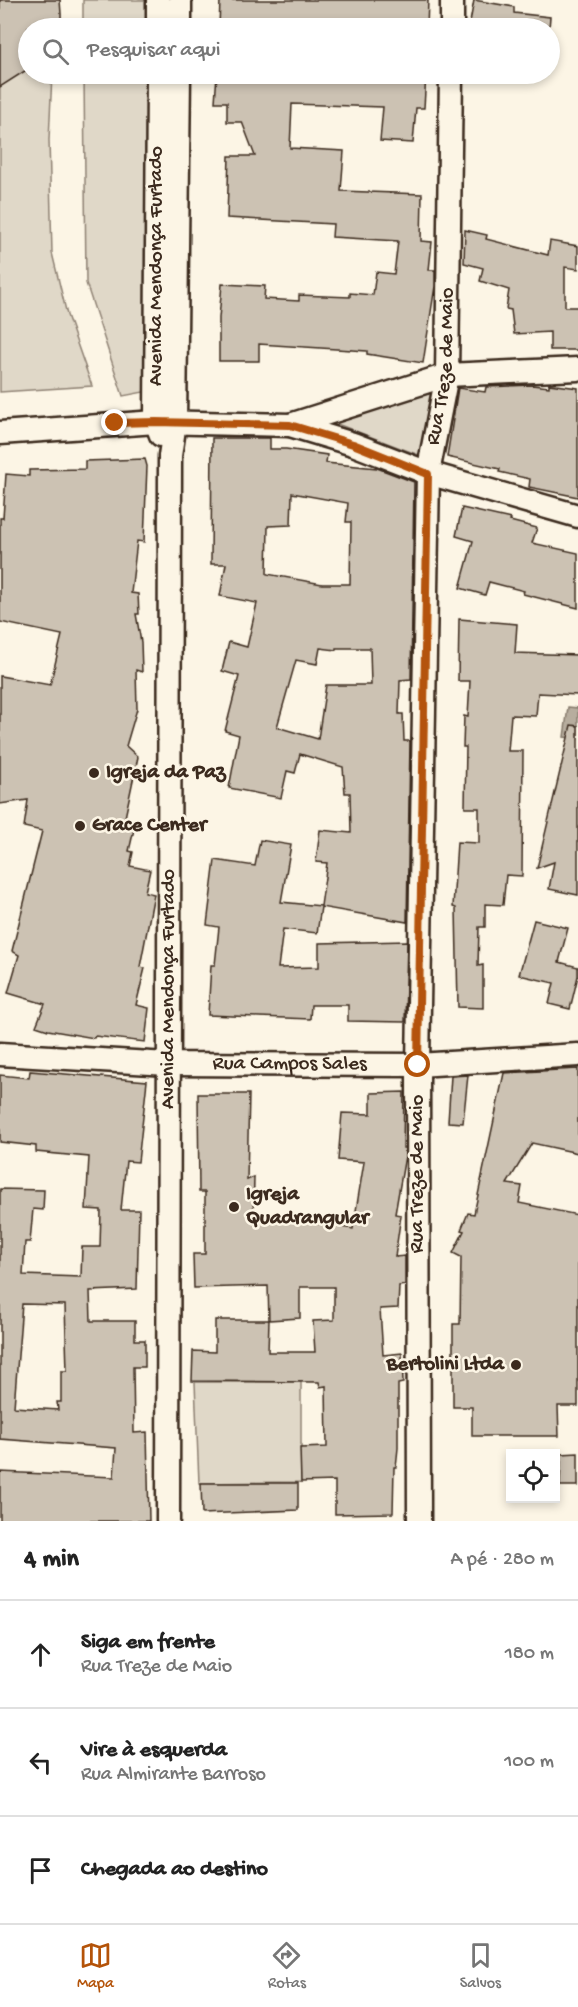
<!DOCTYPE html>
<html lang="pt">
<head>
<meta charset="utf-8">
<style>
  :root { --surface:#fff; --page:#f6f6f6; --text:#222; --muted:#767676; --line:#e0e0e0; --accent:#b45309 }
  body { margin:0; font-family:"Gochi Hand",sans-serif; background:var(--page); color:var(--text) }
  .controls { position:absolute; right:18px; bottom:18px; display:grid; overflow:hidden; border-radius:0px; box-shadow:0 3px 9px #0003 }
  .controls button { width:54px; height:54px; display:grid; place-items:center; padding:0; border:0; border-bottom:2px solid var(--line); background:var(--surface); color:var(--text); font:30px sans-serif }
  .stop { position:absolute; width:18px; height:18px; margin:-14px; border:4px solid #b45309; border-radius:50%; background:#fff }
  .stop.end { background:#b45309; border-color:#fff; box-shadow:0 2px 6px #0008 }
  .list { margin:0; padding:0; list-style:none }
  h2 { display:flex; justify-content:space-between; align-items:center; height:78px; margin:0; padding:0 24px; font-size:26px }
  h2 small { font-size:20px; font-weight:400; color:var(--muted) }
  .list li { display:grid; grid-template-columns:39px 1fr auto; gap:18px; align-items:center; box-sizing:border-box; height:108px; padding:0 24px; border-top:2px solid var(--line) }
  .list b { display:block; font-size:22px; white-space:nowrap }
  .list p { margin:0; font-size:20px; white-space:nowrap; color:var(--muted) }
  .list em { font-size:20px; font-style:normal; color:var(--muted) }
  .icon { flex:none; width:33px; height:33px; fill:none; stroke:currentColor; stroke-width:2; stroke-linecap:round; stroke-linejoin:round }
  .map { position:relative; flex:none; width:578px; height:1521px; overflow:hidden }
  .search { position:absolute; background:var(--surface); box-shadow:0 3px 9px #0003; left:18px; right:18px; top:18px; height:66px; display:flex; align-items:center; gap:15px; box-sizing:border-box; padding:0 21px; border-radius:33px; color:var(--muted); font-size:22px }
  .sheet { height:402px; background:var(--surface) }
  nav { display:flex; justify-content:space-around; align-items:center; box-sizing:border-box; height:84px; border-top:2px solid var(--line); background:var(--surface); font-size:16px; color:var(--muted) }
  nav a { display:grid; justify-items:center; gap:3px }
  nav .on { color:var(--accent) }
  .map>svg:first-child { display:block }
</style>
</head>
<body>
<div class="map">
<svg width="578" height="1521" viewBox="0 0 578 1521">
  <rect width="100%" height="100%" fill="#fcf5e5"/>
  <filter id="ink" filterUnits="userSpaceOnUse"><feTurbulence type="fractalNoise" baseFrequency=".0167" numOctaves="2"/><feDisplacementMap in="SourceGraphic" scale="12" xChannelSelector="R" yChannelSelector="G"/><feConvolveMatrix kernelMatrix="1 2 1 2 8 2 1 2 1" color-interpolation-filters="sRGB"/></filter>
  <g filter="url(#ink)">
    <!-- green -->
    <g fill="#e0d8c8" stroke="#8e8173" stroke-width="1.5">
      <polygon points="0,0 60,0 61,28 28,28 28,74 52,74 49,140 52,253 67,315 92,386 0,392"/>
      <rect x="83" y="0" width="65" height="28"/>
      <polygon points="84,74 147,74 144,392 123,396 86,283"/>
      <polygon points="437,392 432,460 316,416"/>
      <polygon points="195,1382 301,1382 301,1482 199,1483"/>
    </g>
    <!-- water -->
    <polygon fill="#b7ad9e" stroke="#85796b" stroke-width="1.5" points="568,707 578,708 578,739 564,737"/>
    <!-- building -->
    <g fill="#ccc2b3" stroke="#3b2a1e" stroke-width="1.5" fill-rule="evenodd">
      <polygon points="0,0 60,0 61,14 61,28 28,28 28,69 0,87"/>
      <polygon points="220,0 428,0 427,28 219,28"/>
      <polygon points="474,0 514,7 514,13 550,17 549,28 469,28"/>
      <polygon points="217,74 426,74 424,108 416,108 413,143 380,141 383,107 292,104 290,148 344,151 341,191 422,194 421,241 432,242 429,270 435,270 435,286 423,363 367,354 367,351 259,344 259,361 219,361 219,318 222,284 265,286 264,299 299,301 299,295 350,297 350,293 373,295 376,272 394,274 398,241 332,237 333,224 227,218 229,156 255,156 242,122 227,122 227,102 215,102"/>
      <polygon points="465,230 487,235 486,239 548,255 550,241 578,246 578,269 565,267 565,307 578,307 578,350 550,350 550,332 514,334 511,310 506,309 509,290 480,281 483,268 464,263"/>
      <polygon points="549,384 578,388 578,497 529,487 530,479 499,472 500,469 447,457 458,388 485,392 486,387 532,385 549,387"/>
      <path d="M212,438H270V449H286L327,455L326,463L377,468L414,482L411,679L400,680L399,714H403L404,741H410L407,922L321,907L317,933L283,929L278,968L319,967V943L407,941L405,1022L348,1021V1005H311L310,1019L208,1015L211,965H215L219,927L207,925L215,860L255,866L260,840L291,845L281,902L321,906L327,863L316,862L320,830L351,833L350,793H345L343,767L300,754L295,773L287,771L281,798L229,788L239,735L225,731L239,676L222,671L229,642L247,647L257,603L220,596L226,564H211ZM292,493L348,503L346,522H351L350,584H322L267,574L268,526L291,525ZM320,648L336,650V648H370L371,685H326L318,739L277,727L296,660L317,664Z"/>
      <polygon points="145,459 147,466 144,542 137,541 131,593 138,594 139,614 136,614 141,642 142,672 136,670 137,709 126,746 138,757 124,822 135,825 129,851 133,852 130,866 150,870 145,892 154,894 140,967 145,968 136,1005 149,1008 145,1042 95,1036 94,1038 48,1030 36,1026 45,1004 8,993 19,955 12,951 42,831 24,827 28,800 0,804 0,676 50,685 62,635 0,622 0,518 3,518 6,474 29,476 29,470 85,469 85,461"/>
      <polygon points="462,508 511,519 510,521 537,528 532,543 578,553 578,608 523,594 524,591 489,582 485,595 460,588 473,541 456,536"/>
      <polygon points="459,619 517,624 515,653 578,655 578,695 538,693 536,716 511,715 508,751 523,751 522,876 506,875 503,905 485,904 485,927 479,927 478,966 483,965 483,1008 458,1007 456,908 453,907 457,842 479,843 479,808 465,808 466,747 463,747 464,716 468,717 470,681 458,681"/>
      <polygon points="571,725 578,726 578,895 549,889 554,862 537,868"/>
      <polygon points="534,920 568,928 559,962 578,967 578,976 570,1009 549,1004 554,983 519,975"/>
      <polygon points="578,1069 578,1153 532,1143 507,1184 522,1186 519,1203 578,1215 578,1406 558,1406 559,1436 472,1436 472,1407 453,1407 453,1324 460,1324 461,1257 453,1253 464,1231 461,1230 468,1213 474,1214 504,1073"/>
      <path d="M30,1071L147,1081L138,1162L126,1161L121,1210H139L137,1289L90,1291L91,1321H135V1340H145V1367H133L134,1433L147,1432L149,1521H0V1472L114,1477L116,1448L0,1439V1189L44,1190L43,1210L33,1209L30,1242H25L23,1275L81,1277L82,1247H100L101,1210L86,1209L89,1157L36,1152V1146L0,1142V1075L29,1078ZM22,1304L65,1305L67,1371H61V1402H57L58,1410L14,1407Z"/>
      <polygon points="468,1075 463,1123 448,1122 451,1076"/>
      <path d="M404,1092L403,1148H405V1156L395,1214L401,1215L395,1257L405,1256V1285L399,1286L398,1308L380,1309L383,1355L402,1353L403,1383L398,1384V1448L396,1467H394L393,1513L335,1514V1481L301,1482L300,1448L327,1447L326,1386L320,1387L319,1382L192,1381L193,1351L215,1352V1320H269L268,1286L194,1288L193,1254H205V1192H199L198,1094H249L247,1180L254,1177L253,1221H302L353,1229L364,1162L338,1160L342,1113L371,1114V1093ZM300,1287H334V1320L313,1321L315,1352H268L269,1320L300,1318Z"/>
      <polygon points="578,1453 578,1486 560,1486 561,1454"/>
      <polygon points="201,1483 298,1483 298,1510 202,1514"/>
    </g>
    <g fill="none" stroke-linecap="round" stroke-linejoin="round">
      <!-- minor casing -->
      <g stroke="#3b2a1e" stroke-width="27">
        <g id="minor">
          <polyline points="158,28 158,0"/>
          <polyline points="180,28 180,0"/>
          <polyline points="452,28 452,0"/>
          <polyline points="158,74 156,422 161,435"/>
          <polyline points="290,425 447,375 578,369"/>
          <polyline points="0,433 156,422 290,425 353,444 428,473 578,516"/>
          <path id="s1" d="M0,1054L168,1064L418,1065L578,1055"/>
          <path id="s2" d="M168,1521L170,456L175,422L179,74"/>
          <path id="s3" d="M419,1521L418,1065L428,473L447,375L451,74"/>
        </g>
      </g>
      <!-- minor -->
      <use href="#minor" stroke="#fcf5e5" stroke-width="22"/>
    </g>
  </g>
  <g fill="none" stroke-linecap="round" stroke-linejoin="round" filter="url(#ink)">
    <!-- route -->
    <polyline stroke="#b45309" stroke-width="8" points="115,423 156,422 290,425 353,444 428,474 418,1065"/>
  </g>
  <!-- markers -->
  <g fill="#3b2a1e" stroke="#fcf5e5" stroke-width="2">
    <circle cx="94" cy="773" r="6"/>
    <circle cx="80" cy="826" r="6"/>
    <circle cx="234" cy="1207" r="6"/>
    <circle cx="516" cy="1365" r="6"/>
  </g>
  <g text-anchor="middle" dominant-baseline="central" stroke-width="5" stroke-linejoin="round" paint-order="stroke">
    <!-- street labels -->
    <g font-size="21" fill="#3b2a1e" stroke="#fcf5e5">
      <text transform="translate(157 266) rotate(-90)">Avenida Mendonça Furtado</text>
      <text stroke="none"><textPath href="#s3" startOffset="1156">Rua Treze de Maio</textPath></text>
      <text stroke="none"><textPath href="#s2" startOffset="532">Avenida Mendonça Furtado</textPath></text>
      <text stroke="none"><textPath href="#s1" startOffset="290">Rua Campos Sales</textPath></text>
      <text transform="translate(418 1174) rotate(-90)">Rua Treze de Maio</text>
    </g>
    <!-- poi labels -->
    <g font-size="21" font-weight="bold" fill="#3b2a1e" stroke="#fcf5e5" text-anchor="start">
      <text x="106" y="773">Igreja da Paz</text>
      <text x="92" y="826">Grace Center</text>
      <text x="246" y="1195">Igreja<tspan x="246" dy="24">Quadrangular</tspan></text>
      <text x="504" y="1365" text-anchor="end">Bertolini Ltda</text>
    </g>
  </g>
</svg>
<div class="controls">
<button><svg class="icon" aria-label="locate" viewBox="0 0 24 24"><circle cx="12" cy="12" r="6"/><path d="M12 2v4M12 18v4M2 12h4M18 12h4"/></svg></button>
</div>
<div class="stop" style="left:418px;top:1065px"></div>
<div class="stop end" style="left:115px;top:423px"></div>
<div class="search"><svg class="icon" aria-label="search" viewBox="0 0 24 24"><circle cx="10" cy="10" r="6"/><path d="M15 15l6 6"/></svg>Pesquisar aqui</div>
</div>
<section class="sheet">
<h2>4 min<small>A pé · 280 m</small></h2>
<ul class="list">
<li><svg class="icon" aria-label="ahead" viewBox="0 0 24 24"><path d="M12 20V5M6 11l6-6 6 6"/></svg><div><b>Siga em frente</b><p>Rua Treze de Maio</p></div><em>180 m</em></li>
<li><svg class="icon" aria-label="left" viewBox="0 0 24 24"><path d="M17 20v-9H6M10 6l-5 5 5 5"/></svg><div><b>Vire à esquerda</b><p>Rua Almirante Barroso</p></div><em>100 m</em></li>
<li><svg class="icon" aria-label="arrive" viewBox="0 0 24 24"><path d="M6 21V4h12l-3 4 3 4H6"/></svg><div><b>Chegada ao destino</b></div></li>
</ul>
</section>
<nav>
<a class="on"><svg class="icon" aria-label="map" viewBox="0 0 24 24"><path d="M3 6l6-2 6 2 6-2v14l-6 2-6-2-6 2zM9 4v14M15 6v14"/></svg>Mapa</a>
<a><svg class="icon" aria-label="directions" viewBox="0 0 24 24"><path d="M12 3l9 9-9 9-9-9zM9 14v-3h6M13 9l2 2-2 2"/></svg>Rotas</a>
<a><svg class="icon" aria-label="saved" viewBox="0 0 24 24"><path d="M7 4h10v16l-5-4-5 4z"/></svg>Salvos</a>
</nav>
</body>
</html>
